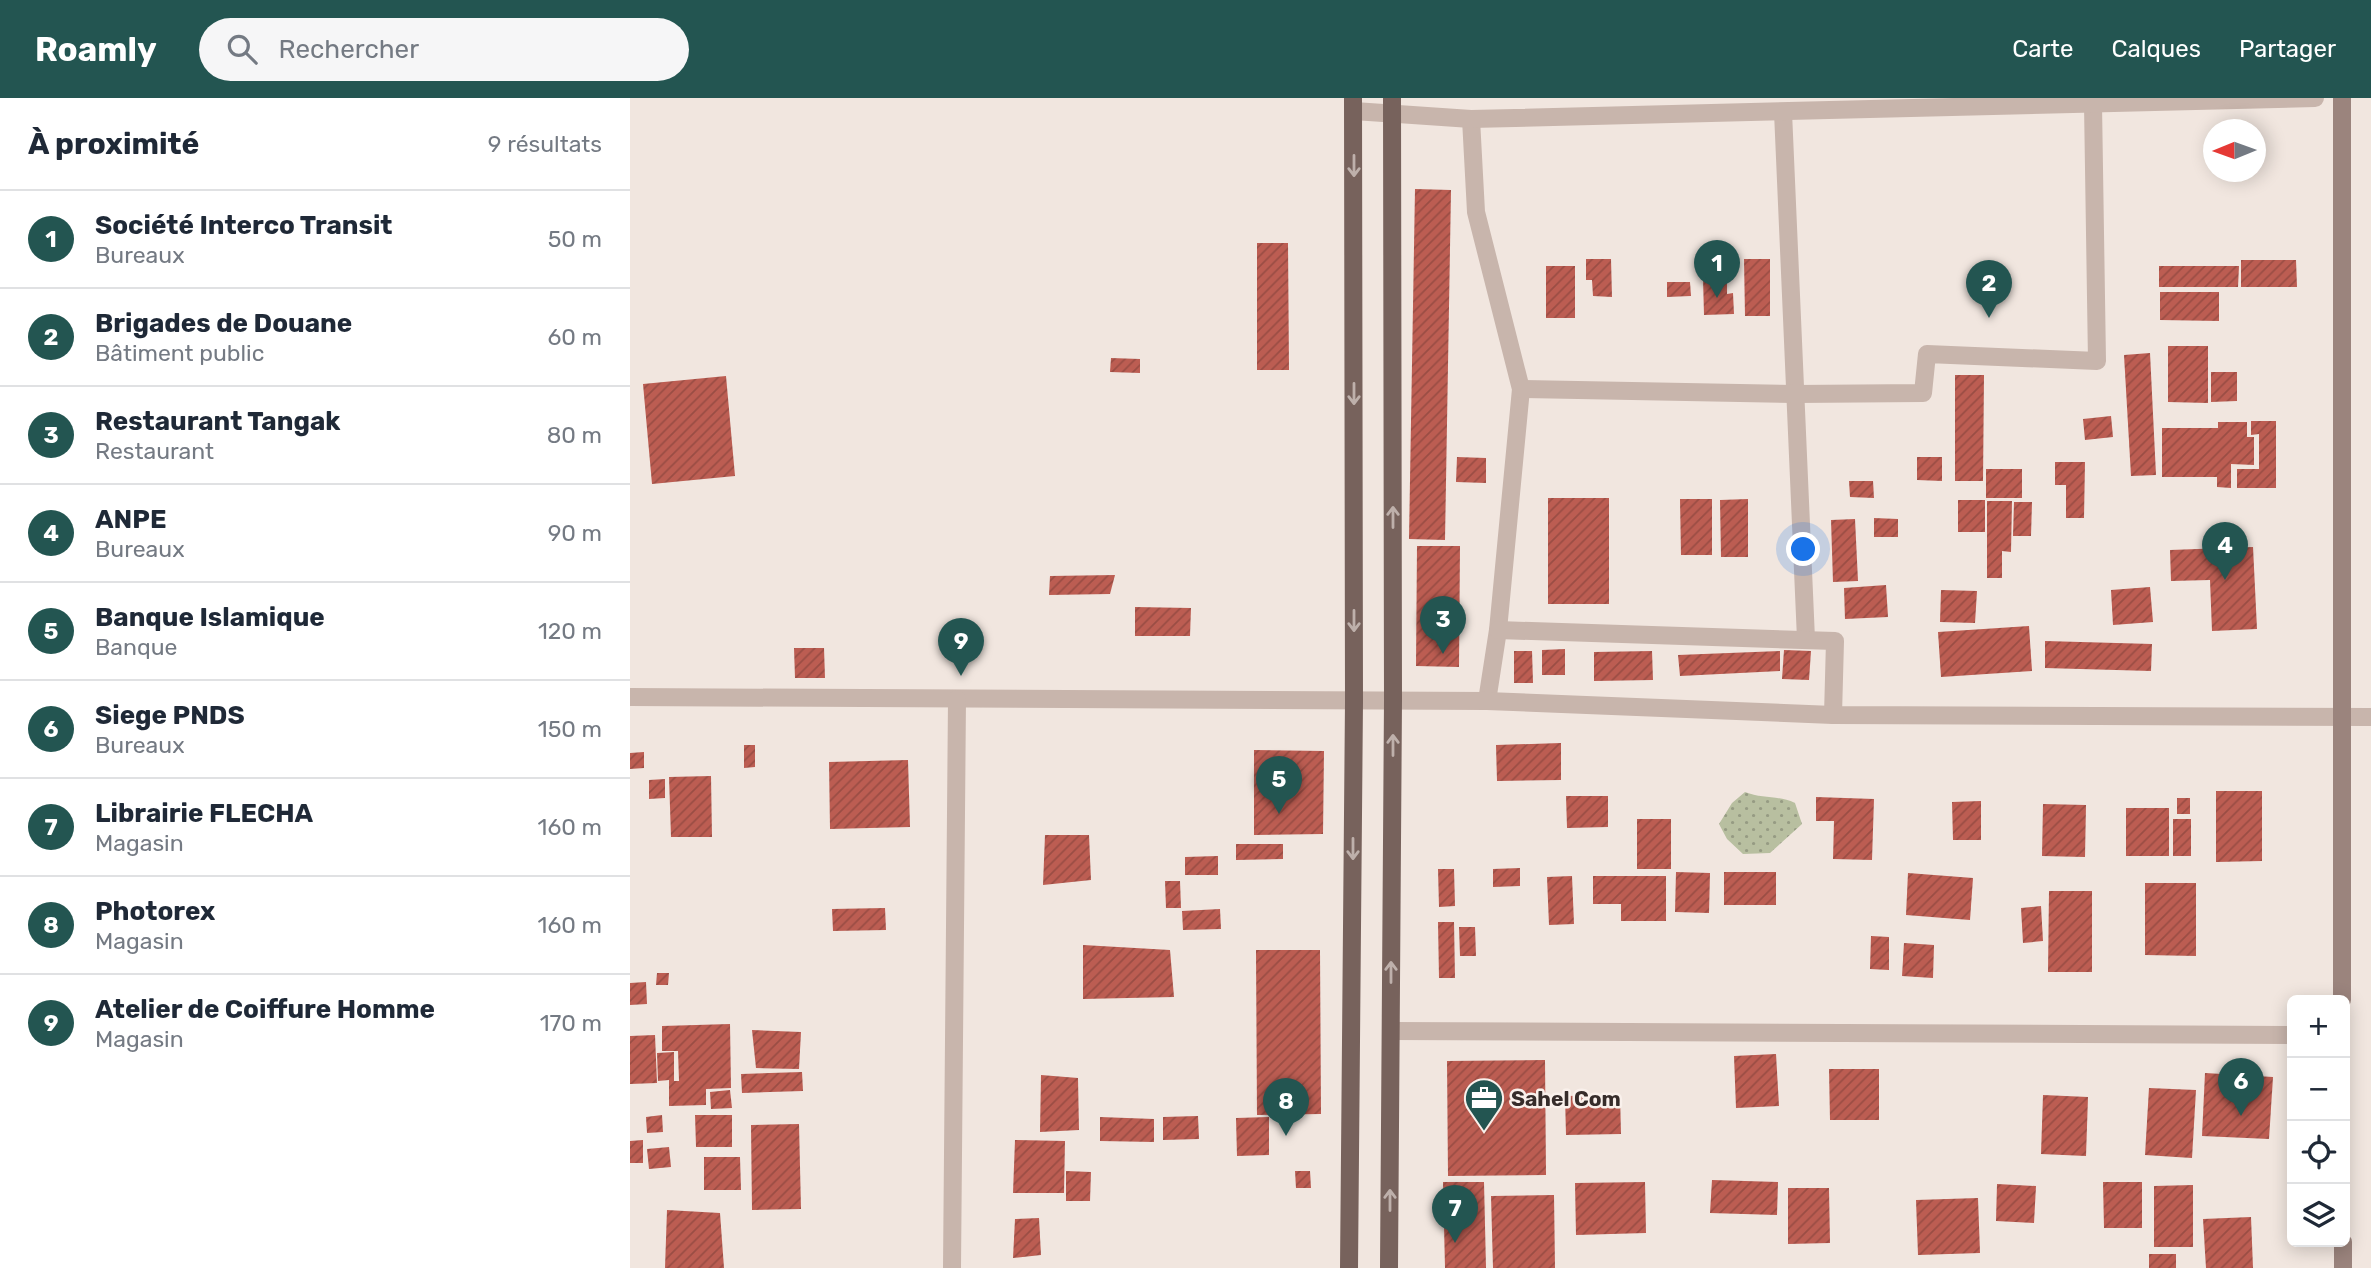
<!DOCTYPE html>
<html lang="fr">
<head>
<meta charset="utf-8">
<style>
  :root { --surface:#fff; --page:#f6f6f7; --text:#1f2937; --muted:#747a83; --line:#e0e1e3; --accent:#235551 }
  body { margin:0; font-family:Rubik,sans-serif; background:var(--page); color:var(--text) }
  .controls { position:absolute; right:21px; bottom:21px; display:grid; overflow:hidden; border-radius:10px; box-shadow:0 4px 18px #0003 }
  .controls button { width:63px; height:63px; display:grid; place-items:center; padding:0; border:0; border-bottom:2px solid var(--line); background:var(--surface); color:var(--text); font:35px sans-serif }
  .compass { position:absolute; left:1573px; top:21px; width:63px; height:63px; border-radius:50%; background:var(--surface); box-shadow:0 4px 18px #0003; rotate:269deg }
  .you { position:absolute; left:1174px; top:452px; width:24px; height:24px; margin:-18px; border:5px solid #fff; border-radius:50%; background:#1a73e8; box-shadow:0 0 0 10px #1a73e833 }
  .badge { display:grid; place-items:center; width:46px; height:46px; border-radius:50%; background:var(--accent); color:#fff; font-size:23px; font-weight:700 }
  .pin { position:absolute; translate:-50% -58px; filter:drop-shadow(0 2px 4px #0008) }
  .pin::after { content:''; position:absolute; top:37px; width:24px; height:21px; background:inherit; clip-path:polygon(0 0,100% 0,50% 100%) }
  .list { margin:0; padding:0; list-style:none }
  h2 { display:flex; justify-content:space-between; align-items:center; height:91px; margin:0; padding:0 28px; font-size:30px }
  h2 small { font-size:23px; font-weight:400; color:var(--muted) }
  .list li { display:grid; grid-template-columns:46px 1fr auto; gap:21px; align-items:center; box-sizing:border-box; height:98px; padding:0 28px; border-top:2px solid var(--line) }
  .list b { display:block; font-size:26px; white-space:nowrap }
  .list p { margin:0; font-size:23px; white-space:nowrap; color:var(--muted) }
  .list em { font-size:23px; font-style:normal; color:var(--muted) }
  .icon { flex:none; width:38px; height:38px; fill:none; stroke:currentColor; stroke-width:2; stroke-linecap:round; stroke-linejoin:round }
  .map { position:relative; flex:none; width:1741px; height:1170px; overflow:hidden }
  header { display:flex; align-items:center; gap:42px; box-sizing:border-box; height:98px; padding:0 35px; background:var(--accent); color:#fff }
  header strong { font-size:33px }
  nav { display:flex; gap:38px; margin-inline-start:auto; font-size:24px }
  .search { width:490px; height:63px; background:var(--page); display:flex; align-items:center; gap:18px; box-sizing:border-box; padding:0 24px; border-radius:38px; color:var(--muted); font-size:26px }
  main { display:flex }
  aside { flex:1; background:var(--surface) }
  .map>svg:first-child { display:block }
</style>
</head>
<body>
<header>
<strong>Roamly</strong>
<div class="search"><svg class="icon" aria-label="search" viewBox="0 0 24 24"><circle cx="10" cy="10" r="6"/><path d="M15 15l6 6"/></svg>Rechercher</div>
<nav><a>Carte</a><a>Calques</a><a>Partager</a></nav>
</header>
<main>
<aside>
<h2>À proximité<small>9 résultats</small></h2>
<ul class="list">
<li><span class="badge">1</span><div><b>Société Interco Transit</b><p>Bureaux</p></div><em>50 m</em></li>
<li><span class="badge">2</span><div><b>Brigades de Douane</b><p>Bâtiment public</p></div><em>60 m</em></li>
<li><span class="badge">3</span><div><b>Restaurant Tangak</b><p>Restaurant</p></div><em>80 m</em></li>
<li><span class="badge">4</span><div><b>ANPE</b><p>Bureaux</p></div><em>90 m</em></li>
<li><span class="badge">5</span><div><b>Banque Islamique</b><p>Banque</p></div><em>120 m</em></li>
<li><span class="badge">6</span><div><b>Siege PNDS</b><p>Bureaux</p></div><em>150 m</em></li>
<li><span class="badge">7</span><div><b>Librairie FLECHA</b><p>Magasin</p></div><em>160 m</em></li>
<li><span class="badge">8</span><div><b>Photorex</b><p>Magasin</p></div><em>160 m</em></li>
<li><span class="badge">9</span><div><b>Atelier de Coiffure Homme</b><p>Magasin</p></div><em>170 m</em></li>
</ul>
</aside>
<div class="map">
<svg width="1741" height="1170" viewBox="0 0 1741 1170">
  <defs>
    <pattern id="park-dots" width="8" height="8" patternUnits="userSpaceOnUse" patternTransform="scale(1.75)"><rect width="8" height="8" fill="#b8bfa0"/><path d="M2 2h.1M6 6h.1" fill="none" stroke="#969b83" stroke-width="1.8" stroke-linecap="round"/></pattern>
    <pattern id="building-hatch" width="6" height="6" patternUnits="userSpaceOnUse" patternTransform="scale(1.75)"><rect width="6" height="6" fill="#bc5d52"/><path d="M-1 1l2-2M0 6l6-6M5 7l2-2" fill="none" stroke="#9a4d44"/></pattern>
  </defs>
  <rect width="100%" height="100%" fill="#f1e6df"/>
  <!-- park -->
  <path fill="url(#park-dots)" d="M1115,694C1132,701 1148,697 1165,705L1172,726L1140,755L1113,756L1097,741L1089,726L1102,705Z"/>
  <!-- building -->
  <g fill="url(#building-hatch)">
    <polygon points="785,91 821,92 815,442 779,441"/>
    <polygon points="627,145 658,145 659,272 627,272"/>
    <polygon points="956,161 981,161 982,199 963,198 962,182 956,182"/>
    <polygon points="1114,161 1140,161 1140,218 1115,218"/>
    <polygon points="1611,162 1666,162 1667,189 1611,189"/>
    <rect x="916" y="168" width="29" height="52"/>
    <polygon points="1529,168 1609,168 1608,189 1529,189"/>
    <polygon points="1073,180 1097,180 1097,196 1103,195 1104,216 1074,217"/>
    <polygon points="1037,184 1060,184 1061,198 1037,199"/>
    <polygon points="1530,194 1589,194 1589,223 1530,222"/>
    <polygon points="1538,248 1578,248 1578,305 1538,304"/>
    <polygon points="1520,255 1526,377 1501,378 1494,257"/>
    <polygon points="481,260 510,261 510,275 480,274"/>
    <polygon points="1581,274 1607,274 1607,303 1581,304"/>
    <polygon points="1325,277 1354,277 1353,383 1325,383"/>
    <polygon points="96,278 105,378 22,386 13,286"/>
    <polygon points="1481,318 1483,339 1455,342 1453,321"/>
    <polygon points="1621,323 1646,323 1646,390 1607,390 1607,371 1629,371 1629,336 1621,337"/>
    <polygon points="1588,324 1617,324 1617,339 1624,339 1624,367 1601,366 1601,390 1587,389 1587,379 1532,379 1532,330 1588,330"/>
    <polygon points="827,359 856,360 856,385 826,384"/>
    <polygon points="1287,359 1312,359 1312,383 1287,382"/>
    <polygon points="1425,364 1455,364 1454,420 1436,420 1436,387 1425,387"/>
    <rect x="1356" y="371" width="36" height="29"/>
    <polygon points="1219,383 1243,383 1244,400 1220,399"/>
    <rect x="918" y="400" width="61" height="106"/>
    <polygon points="1050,401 1082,401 1082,457 1051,457"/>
    <polygon points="1118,401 1118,459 1091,459 1090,402"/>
    <rect x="1328" y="402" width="27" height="32"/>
    <polygon points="1357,403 1382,403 1381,454 1372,453 1372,480 1357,480"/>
    <polygon points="1384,404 1402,404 1401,438 1383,438"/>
    <polygon points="1244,420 1268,421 1268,439 1244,439"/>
    <polygon points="1225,421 1228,483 1203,484 1201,422"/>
    <polygon points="787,448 830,448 829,569 786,568"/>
    <polygon points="1623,449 1627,531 1582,533 1580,482 1541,483 1540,452"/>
    <polygon points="485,477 480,496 419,497 420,478"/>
    <polygon points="1256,487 1258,519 1215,521 1214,490"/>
    <polygon points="1520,489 1523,524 1483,527 1481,492"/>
    <polygon points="1311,492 1347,493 1345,525 1310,524"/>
    <polygon points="505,509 561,510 560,538 505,538"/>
    <polygon points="1399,528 1402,573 1311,579 1308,534"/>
    <polygon points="1415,543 1522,546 1521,573 1415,570"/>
    <polygon points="164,550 194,550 195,580 165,580"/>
    <polygon points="935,551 935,577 912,577 912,552"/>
    <polygon points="1154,552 1181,553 1179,582 1152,581"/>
    <polygon points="884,553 902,553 903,585 884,585"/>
    <polygon points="1022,553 1023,582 964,583 964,554"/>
    <polygon points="1150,553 1150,573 1050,578 1048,557"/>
    <polygon points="931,645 931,682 867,683 866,647"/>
    <polygon points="114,647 125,647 125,669 114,670"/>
    <polygon points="624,652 694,653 693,736 624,737"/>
    <polygon points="14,654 14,670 0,671 0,655"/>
    <polygon points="278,662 280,729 200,731 199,664"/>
    <polygon points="81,678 82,739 41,739 39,679"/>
    <polygon points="35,681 35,700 19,701 19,682"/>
    <polygon points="1586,693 1632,693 1632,763 1586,764"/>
    <polygon points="936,698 978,698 978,729 937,730"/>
    <polygon points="1186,699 1244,701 1242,762 1203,761 1204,723 1186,723"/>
    <rect x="1547" y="700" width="13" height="16"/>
    <polygon points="1351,703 1351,742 1323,742 1322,704"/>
    <polygon points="1413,706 1456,707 1455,759 1412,758"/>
    <rect x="1496" y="710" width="43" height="48"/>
    <rect x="1007" y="721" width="34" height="50"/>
    <rect x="1543" y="721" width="18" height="37"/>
    <polygon points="415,737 459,737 461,782 413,787"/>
    <polygon points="606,746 653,746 653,761 606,762"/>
    <polygon points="588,758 588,777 555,777 555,759"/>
    <polygon points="890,770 890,788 863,789 863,771"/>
    <polygon points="808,771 824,771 825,808 809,809"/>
    <polygon points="1046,774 1080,775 1079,815 1045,814"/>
    <rect x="1094" y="774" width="52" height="33"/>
    <polygon points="1278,775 1343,780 1340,822 1276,817"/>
    <polygon points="942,778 944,826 919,827 917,779"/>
    <polygon points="963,778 1036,778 1036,823 991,823 991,806 963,806"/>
    <polygon points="535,783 550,783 551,810 536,810"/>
    <polygon points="1515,785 1566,785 1566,858 1515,857"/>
    <polygon points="1419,793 1462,793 1462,874 1418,874"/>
    <polygon points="1411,808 1413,843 1393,845 1391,810"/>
    <polygon points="255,810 256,832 203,833 202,811"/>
    <polygon points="590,811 591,831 553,832 552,813"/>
    <polygon points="808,824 824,824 825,880 809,880"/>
    <polygon points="829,829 845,829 846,858 830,858"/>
    <polygon points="1241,838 1259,839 1259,872 1240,871"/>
    <polygon points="1274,845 1304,847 1303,880 1272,878"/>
    <polygon points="453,847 540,852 544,899 453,901"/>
    <polygon points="626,852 690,852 691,1016 627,1017"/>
    <polygon points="27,875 39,875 38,887 26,887"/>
    <polygon points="16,884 17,906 0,907 0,885"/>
    <polygon points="100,926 101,990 76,991 76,1007 39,1008 39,982 28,983 27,955 44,954 44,983 49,983 48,953 32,953 32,928"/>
    <polygon points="122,932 171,934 169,971 126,970"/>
    <polygon points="25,937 27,985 0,986 0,938"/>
    <polygon points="1146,956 1149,1008 1106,1010 1104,958"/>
    <polygon points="915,962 916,1077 818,1078 817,963"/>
    <polygon points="1199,971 1249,971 1249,1022 1200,1022"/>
    <polygon points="172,974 173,993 112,995 111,976"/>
    <polygon points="1575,975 1643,979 1639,1041 1572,1038"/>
    <polygon points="411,977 448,980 449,1032 410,1034"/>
    <polygon points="1519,990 1566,992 1562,1060 1515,1057"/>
    <polygon points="100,992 102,1010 81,1011 80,994"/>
    <polygon points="990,997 991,1036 936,1037 935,998"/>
    <polygon points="1413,997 1458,999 1456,1058 1411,1056"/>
    <polygon points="32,1017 33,1034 17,1035 16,1019"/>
    <polygon points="65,1017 102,1017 102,1049 66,1049"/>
    <polygon points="568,1018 569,1041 533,1042 533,1019"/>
    <polygon points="470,1019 524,1021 524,1044 470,1043"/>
    <polygon points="639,1019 639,1057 607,1058 606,1020"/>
    <polygon points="169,1026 171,1111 122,1112 121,1027"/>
    <polygon points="13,1042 13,1065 0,1065 0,1043"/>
    <polygon points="385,1042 435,1043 434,1095 383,1095"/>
    <polygon points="39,1049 41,1069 19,1071 17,1051"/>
    <polygon points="74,1059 110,1059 111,1092 74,1092"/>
    <polygon points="436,1073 461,1074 460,1103 436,1103"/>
    <polygon points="665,1073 680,1073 681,1090 666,1090"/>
    <polygon points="1082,1082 1148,1084 1147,1117 1080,1115"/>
    <polygon points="813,1084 854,1084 856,1170 815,1170"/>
    <polygon points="1015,1084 1016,1135 946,1137 945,1085"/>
    <polygon points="1473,1084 1512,1084 1512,1130 1474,1130"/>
    <polygon points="1367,1086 1406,1088 1404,1125 1366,1123"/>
    <polygon points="1563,1087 1563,1149 1524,1149 1524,1088"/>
    <polygon points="1158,1090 1199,1090 1200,1145 1158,1146"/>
    <polygon points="924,1097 925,1170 863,1170 861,1098"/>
    <polygon points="1348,1100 1350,1155 1288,1157 1286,1102"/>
    <polygon points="37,1112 90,1115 94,1170 35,1170"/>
    <polygon points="1621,1119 1623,1170 1576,1170 1573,1121"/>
    <polygon points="409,1120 411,1157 383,1160 385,1121"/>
    <rect x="1519" y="1156" width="27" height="14"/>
  </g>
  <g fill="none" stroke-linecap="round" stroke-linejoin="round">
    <!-- lane -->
    <g stroke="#c8b5ac" stroke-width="18">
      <polyline points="1153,14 1176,541"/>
      <polyline points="841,21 846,114 891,291 868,532 857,603"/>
      <polyline points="891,291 1165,296 1293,295 1297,256 1467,263 1463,6"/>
      <polyline points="868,532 1205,543 1203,617"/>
    </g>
    <!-- street -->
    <g stroke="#c8b5ac" stroke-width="18">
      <polyline points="724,13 841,21 1685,0"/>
      <polyline points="0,599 857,603 1203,617 1741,619"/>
      <polyline points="761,933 1662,937"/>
      <polyline points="322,1170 327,601"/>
    </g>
    <!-- secondary -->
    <g stroke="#9b847d" stroke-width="18">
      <polyline points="1712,0 1712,902"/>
      <polyline points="1713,1144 1713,1170"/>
    </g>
    <!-- primary -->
    <g stroke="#77625c" stroke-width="18">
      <polyline points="719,1170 724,603 723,0"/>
      <polyline points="759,1170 763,602 762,0"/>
    </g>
  </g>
  <!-- one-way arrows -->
  <defs><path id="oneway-shaft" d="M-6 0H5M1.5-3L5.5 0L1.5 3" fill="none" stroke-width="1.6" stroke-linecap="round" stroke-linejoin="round" transform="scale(1.75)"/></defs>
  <g stroke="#beb0ab">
    <use href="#oneway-shaft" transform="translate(724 68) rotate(90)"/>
    <use href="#oneway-shaft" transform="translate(724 296) rotate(90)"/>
    <use href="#oneway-shaft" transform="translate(763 419) rotate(-90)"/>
    <use href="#oneway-shaft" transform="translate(724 523) rotate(90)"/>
    <use href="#oneway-shaft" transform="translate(763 647) rotate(-90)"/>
    <use href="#oneway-shaft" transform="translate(723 751) rotate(90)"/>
    <use href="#oneway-shaft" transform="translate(761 874) rotate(-90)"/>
    <use href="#oneway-shaft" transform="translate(760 1102) rotate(-90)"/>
  </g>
  <!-- icons -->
  <defs>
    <g id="office-pin" transform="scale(2.0125)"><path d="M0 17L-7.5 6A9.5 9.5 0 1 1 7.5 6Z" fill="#235551" stroke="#f9f0eb"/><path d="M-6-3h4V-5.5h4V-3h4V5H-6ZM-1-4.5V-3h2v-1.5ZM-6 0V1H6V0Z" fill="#fff"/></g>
  </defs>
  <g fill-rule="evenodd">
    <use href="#office-pin" x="854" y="1000"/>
  </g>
  <g text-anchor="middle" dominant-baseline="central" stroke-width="5" stroke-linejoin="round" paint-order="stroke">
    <!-- poi labels -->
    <g font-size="21" font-weight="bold" fill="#362c2a" stroke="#f9f0eb" text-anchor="start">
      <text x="881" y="1000">Sahel Com</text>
    </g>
  </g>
</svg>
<div class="controls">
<button>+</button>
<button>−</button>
<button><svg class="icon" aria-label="locate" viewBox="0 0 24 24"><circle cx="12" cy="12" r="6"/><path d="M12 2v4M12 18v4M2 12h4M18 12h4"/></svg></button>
<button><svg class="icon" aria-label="layers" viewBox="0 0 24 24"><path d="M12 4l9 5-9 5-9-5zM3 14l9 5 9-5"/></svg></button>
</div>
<svg class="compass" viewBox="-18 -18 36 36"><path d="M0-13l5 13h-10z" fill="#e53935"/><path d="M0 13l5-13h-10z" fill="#747a83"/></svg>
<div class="you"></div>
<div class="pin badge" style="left:1087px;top:200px">1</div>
<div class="pin badge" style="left:1359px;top:220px">2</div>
<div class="pin badge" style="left:813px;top:556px">3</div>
<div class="pin badge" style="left:1595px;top:482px">4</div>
<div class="pin badge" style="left:649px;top:716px">5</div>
<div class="pin badge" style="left:1611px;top:1018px">6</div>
<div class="pin badge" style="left:825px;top:1145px">7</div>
<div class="pin badge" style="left:656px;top:1038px">8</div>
<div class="pin badge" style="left:331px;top:578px">9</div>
</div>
</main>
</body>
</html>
